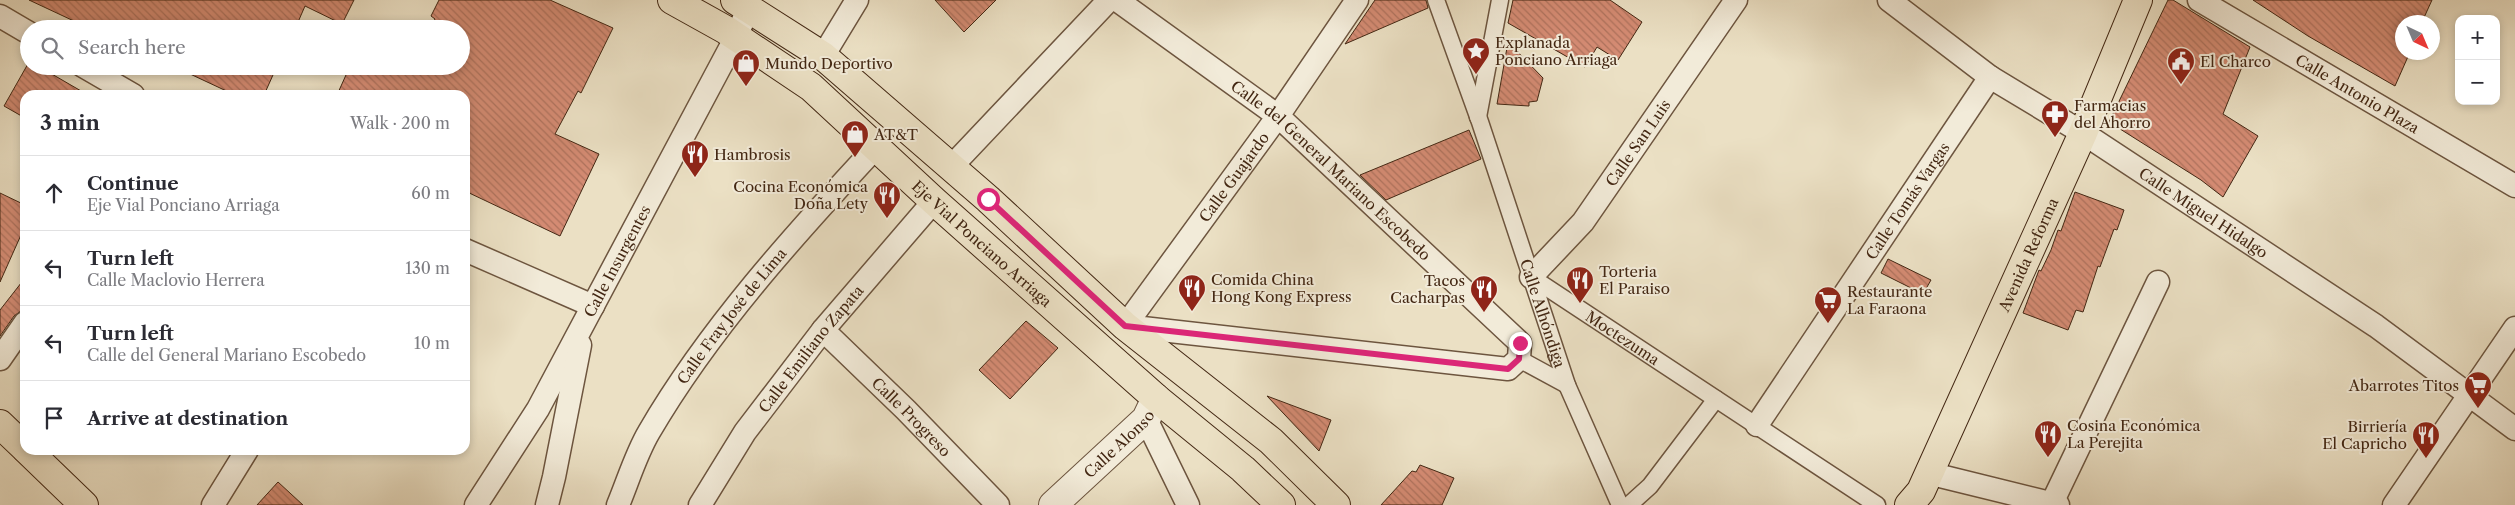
<!DOCTYPE html>
<html lang="en">
<head>
<meta charset="utf-8">
<style>
  :root { --surface:#fff; --page:#f7f7f7; --text:#2b2b33; --muted:#7c7c81; --line:#e1e1e2 }
  body { margin:0; font-family:"Libre Caslon Text",serif; background:var(--page); color:var(--text) }
  .controls { position:absolute; right:15px; top:15px; display:grid; overflow:hidden; border-radius:10px; box-shadow:0 2px 8px #0003 }
  .controls button { width:45px; height:45px; display:grid; place-items:center; padding:0; border:0; border-bottom:1px solid var(--line); background:var(--surface); color:var(--text); font:25px sans-serif }
  .compass { position:absolute; left:2395px; top:15px; width:45px; height:45px; border-radius:50%; background:var(--surface); box-shadow:0 2px 8px #0003; rotate:136deg }
  .stop { position:absolute; width:15px; height:15px; margin:-11px; border:4px solid #db2777; border-radius:50%; background:#fff }
  .stop.end { background:#db2777; border-color:#fff; box-shadow:0 1px 5px #0008 }
  .list { margin:0; padding:0; list-style:none }
  h2 { display:flex; justify-content:space-between; align-items:center; height:65px; margin:0; padding:0 20px; font-size:21px }
  h2 small { font-size:16px; font-weight:400; color:var(--muted) }
  .list li { display:grid; grid-template-columns:32px 1fr auto; gap:15px; align-items:center; box-sizing:border-box; height:75px; padding:0 20px; border-top:1px solid var(--line) }
  .list b { display:block; font-size:19px; white-space:nowrap }
  .list p { margin:0; font-size:16px; white-space:nowrap; color:var(--muted) }
  .list em { font-size:16px; font-style:normal; color:var(--muted) }
  .icon { flex:none; width:28px; height:28px; fill:none; stroke:currentColor; stroke-width:2; stroke-linecap:round; stroke-linejoin:round }
  .map { position:relative; flex:none; width:2515px; height:505px; overflow:hidden }
  .search { position:absolute; background:var(--surface); box-shadow:0 2px 8px #0003; left:20px; top:20px; width:450px; height:55px; display:flex; align-items:center; gap:12px; box-sizing:border-box; padding:0 18px; border-radius:28px; color:var(--muted); font-size:19px }
  .panel { position:absolute; background:var(--surface); box-shadow:0 2px 8px #0003; left:20px; top:90px; width:450px; height:365px; border-radius:15px }
  .map>svg:first-child { display:block }
</style>
</head>
<body>
<div class="map">
<svg width="2515" height="505" viewBox="0 0 2515 505">
  <defs>
    <pattern id="building-back-hatch" width="6" height="6" patternUnits="userSpaceOnUse" patternTransform="scale(1.25)"><rect width="6" height="6" fill="#d48b73"/><path d="M-1 5l2 2M0 0l6 6M5-1l2 2" fill="none" stroke="#ae725d"/></pattern>
  </defs>
  <rect width="100%" height="100%" fill="#ebe0c4"/>
  <filter id="stains"><feTurbulence type="fractalNoise" baseFrequency=".004" numOctaves="4"/><feColorMatrix values="0 0 0 0 .2 0 0 0 0 .09 0 0 0 0 .02 0 0 0 .5 -.17"/></filter>
  <radialGradient id="worn" r=".72"><stop offset=".6" stop-color="#630" stop-opacity="0"/><stop offset="1" stop-color="#630" stop-opacity=".3"/></radialGradient>
  <!-- building -->
  <g fill="url(#building-back-hatch)" stroke="#432713">
    <polygon points="29,0 354,0 342,24 305,6 295,29 91,29"/>
    <polygon points="439,0 550,0 613,28 581,93 578,91 555,134 599,154 560,236 465,191 465,95 337,95 350,66 461,66 461,29 430,29 435,19 431,16"/>
    <polygon points="935,0 996,0 964,32"/>
    <polygon points="1375,0 1426,0 1428,8 1345,44"/>
    <polygon points="1513,0 1610,0 1642,22 1618,60 1597,47 1585,67 1508,23"/>
    <polygon points="2168,0 2173,0 2250,47 2223,114 2258,136 2223,197 2201,180 2109,122"/>
    <polygon points="2253,0 2432,0 2422,22 2402,22 2402,52 2410,52 2395,86 2308,36"/>
    <polygon points="1508,42 1543,78 1537,101 1529,102 1529,106 1497,104"/>
    <polygon points="29,62 29,66 38,66 88,95 25,95 25,118 4,106"/>
    <polygon points="173,66 277,66 264,95 235,95"/>
    <polygon points="1469,130 1481,159 1386,200 1360,175"/>
    <polygon points="2075,192 2124,210 2117,230 2114,229 2100,267 2098,266 2083,312 2076,310 2068,330 2023,313 2039,270 2041,271 2051,250 2058,230 2061,231"/>
    <polygon points="0,193 25,205 25,226 0,282"/>
    <polygon points="1888,259 1931,280 1923,294 1881,273"/>
    <polygon points="25,278 25,308 14,316 0,336 0,310"/>
    <polygon points="1026,321 1058,348 1010,399 979,370"/>
    <polygon points="1267,396 1331,420 1319,451"/>
    <polygon points="1420,465 1454,478 1442,505 1381,505 1412,471 1416,472"/>
    <polygon points="278,482 303,505 257,505"/>
  </g>
  <g fill="none" stroke-linecap="round" stroke-linejoin="round">
    <!-- pedestrian casing -->
    <g stroke="#6d553f" stroke-width="19">
      <g id="pedestrian">
        <path id="s1" d="M1436,0L1480,122L1567,385L1620,505"/>
        <polyline points="1478,117 1500,0"/>
        <path id="s2" d="M1531,277L1877,505"/>
        <polyline points="1519,359 1567,385"/>
        <polyline points="1629,505 1650,486 1716,399"/>
      </g>
    </g>
    <!-- minor casing -->
    <g stroke="#6d553f" stroke-width="25">
      <g id="minor">
        <path id="s3" d="M1117,0L1278,116L1520,343L1519,359L1508,369L1125,326L1278,116L1357,0"/>
        <path id="s4" d="M1889,0L1990,77L2083,133L2376,326L2515,429"/>
        <path id="s5" d="M2199,0L2515,186"/>
        <polyline points="0,16 29,33"/>
        <polyline points="823,56 857,0"/>
        <polyline points="83,66 133,95"/>
        <polyline points="951,167 1109,0"/>
        <polyline points="465,250 593,306"/>
        <path id="s6" d="M1531,277L1583,222L1736,0"/>
        <path id="s7" d="M823,330L906,410L998,505"/>
        <polyline points="0,359 25,323"/>
        <polyline points="1146,419 1188,505"/>
        <path id="s8" d="M1757,425L1990,77"/>
        <polyline points="1928,473 2058,505"/>
        <polyline points="2052,503 2158,282"/>
        <polyline points="213,505 247,450"/>
        <path id="s9" d="M476,505L538,409L736,37L748,9"/>
        <polyline points="547,505 554,477 580,345"/>
        <path id="s10" d="M618,505C628,481 636,454 649,432C709,329 795,234 876,147"/>
        <path id="s11" d="M700,505L745,432L823,330L934,201"/>
        <polyline points="2394,505 2515,328"/>
      </g>
    </g>
    <!-- tertiary casing -->
    <g stroke="#6d553f" stroke-width="30">
      <g id="tertiary">
        <path id="s12" d="M1053,505L1146,419L1156,398"/>
      </g>
    </g>
    <!-- primary casing -->
    <g stroke="#432713" stroke-width="30">
      <g id="primary">
        <path id="s13" d="M672,0L726,30L811,87L934,201L1156,398L1243,469L1281,505"/>
        <polyline points="735,0 823,56 988,199 1125,326 1271,441 1336,505"/>
        <polyline points="0,424 25,448"/>
        <polyline points="27,450 84,505"/>
        <path id="s14" d="M1909,505L1921,491L2083,133L2138,0"/>
      </g>
    </g>
    <!-- pedestrian -->
    <use href="#pedestrian" stroke="#f2ebd9" stroke-width="16"/>
    <!-- minor -->
    <use href="#minor" stroke="#f2ebd9" stroke-width="22"/>
    <!-- tertiary -->
    <use href="#tertiary" stroke="#f2ebd9" stroke-width="28"/>
    <!-- primary -->
    <use href="#primary" stroke="#ebe0c4" stroke-width="28"/>
  </g>
  <g fill="none" stroke-linecap="round" stroke-linejoin="round">
    <!-- route -->
    <polyline stroke="#db2777" stroke-width="6" points="988,199 1125,326 1508,369 1519,359 1520,343"/>
  </g>
  <!-- icons -->
  <defs>
    <g id="sight-pin" transform="scale(1.4375)"><path d="M0 17L-7.5 6A9.5 9.5 0 1 1 7.5 6Z" fill="#8f2418" stroke="#f2ebd9"/><path d="M0-6L1.8-2.2L6-1.7L2.9 1.2L3.7 5.4L0 3.3L-3.7 5.4L-2.9 1.2L-6-1.7L-1.8-2.2Z" fill="#fff"/></g>
    <g id="civic-pin" transform="scale(1.4375)"><path d="M0 17L-7.5 6A9.5 9.5 0 1 1 7.5 6Z" fill="#8f2418" stroke="#f2ebd9"/><path d="M-.6-6.5H3V-4.5H.6V-3L4-1V1h2V6H-6V1h2V-1L-.6-3ZM-1.2 2.5V6h2.4V2.5Z" fill="#fff"/></g>
    <g id="shop-pin" transform="scale(1.4375)"><path d="M0 17L-7.5 6A9.5 9.5 0 1 1 7.5 6Z" fill="#8f2418" stroke="#f2ebd9"/><path d="M-5-2.5h2.3a2.7 3.5 0 0 1 5.4 0H5L5.5 6h-11ZM-1.5-2.5h3a1.5 2.3 0 0 0-3 0Z" fill="#fff"/></g>
    <g id="pharmacy-pin" transform="scale(1.4375)"><path d="M0 17L-7.5 6A9.5 9.5 0 1 1 7.5 6Z" fill="#8f2418" stroke="#f2ebd9"/><path d="M-2-6h4v4h4v4h-4v4h-4v-4h-4v-4h4Z" fill="#fff"/></g>
    <g id="restaurant-pin" transform="scale(1.4375)"><path d="M0 17L-7.5 6A9.5 9.5 0 1 1 7.5 6Z" fill="#8f2418" stroke="#f2ebd9"/><path d="M-5-6h1v4h1v-4h1v4h1v-4h1v5L-1.5 .5V6h-2V.5L-5-1ZM5-6V6H3V1.5H1.5Q1.5-4 5-6Z" fill="#fff"/></g>
    <g id="supermarket-pin" transform="scale(1.4375)"><path d="M0 17L-7.5 6A9.5 9.5 0 1 1 7.5 6Z" fill="#8f2418" stroke="#f2ebd9"/><path d="M-6-5.5h2.5l.6 2H6L4.5 2H-2.5L-4.4-4H-6ZM-1.5 3.2a1.3 1.3 0 1 0 .1 0ZM3 3.2a1.3 1.3 0 1 0 .1 0Z" fill="#fff"/></g>
  </defs>
  <g fill-rule="evenodd">
    <use href="#sight-pin" x="1476" y="51"/>
    <use href="#civic-pin" x="2181" y="61"/>
    <use href="#shop-pin" x="746" y="63"/>
    <use href="#pharmacy-pin" x="2055" y="114"/>
    <use href="#shop-pin" x="855" y="134"/>
    <use href="#restaurant-pin" x="695" y="154"/>
    <use href="#restaurant-pin" x="887" y="195"/>
    <use href="#restaurant-pin" x="1580" y="280"/>
    <use href="#restaurant-pin" x="1192" y="288"/>
    <use href="#restaurant-pin" x="1484" y="289"/>
    <use href="#supermarket-pin" x="1828" y="300"/>
    <use href="#supermarket-pin" x="2478" y="385"/>
    <use href="#restaurant-pin" x="2048" y="434"/>
    <use href="#restaurant-pin" x="2426" y="435"/>
  </g>
  <g text-anchor="middle" dominant-baseline="central" stroke-width="4" stroke-linejoin="round" paint-order="stroke">
    <!-- poi labels -->
    <g font-size="15" fill="#432713" stroke="#f2ebd9" text-anchor="start">
      <text x="1495" y="42">Explanada<tspan x="1495" dy="17">Ponciano Arriaga</tspan></text>
      <text x="2200" y="61">El Charco</text>
      <text x="765" y="63">Mundo Deportivo</text>
      <text x="2074" y="105">Farmacias<tspan x="2074" dy="17">del Ahorro</tspan></text>
      <text x="874" y="134">AT&amp;T</text>
      <text x="714" y="154">Hambrosis</text>
      <text x="868" y="186" text-anchor="end">Cocina Económica<tspan x="868" dy="17">Doña Lety</tspan></text>
      <text x="1599" y="271">Torteria<tspan x="1599" dy="17">El Paraiso</tspan></text>
      <text x="1211" y="279">Comida China<tspan x="1211" dy="17">Hong Kong Express</tspan></text>
      <text x="1465" y="280" text-anchor="end">Tacos<tspan x="1465" dy="17">Cacharpas</tspan></text>
      <text x="1847" y="291">Restaurante<tspan x="1847" dy="17">La Faraona</tspan></text>
      <text x="2459" y="385" text-anchor="end">Abarrotes Titos</text>
      <text x="2067" y="425">Cosina Económica<tspan x="2067" dy="17">La Perejita</tspan></text>
      <text x="2407" y="426" text-anchor="end">Birriería<tspan x="2407" dy="17">El Capricho</tspan></text>
    </g>
    <!-- street labels -->
    <g font-size="15" fill="#432713" stroke="#f2ebd9">
      <text stroke="none"><textPath href="#s5" startOffset="184">Calle Antonio Plaza</textPath></text>
      <text stroke="none"><textPath href="#s6" startOffset="172">Calle San Luis</textPath></text>
      <text stroke="none"><textPath href="#s3" startOffset="274">Calle del General Mariano Escobedo</textPath></text>
      <text stroke="none"><textPath href="#s3" startOffset="1131">Calle Guajardo</textPath></text>
      <text stroke="none"><textPath href="#s8" startOffset="270">Calle Tomás Vargas</textPath></text>
      <text stroke="none"><textPath href="#s4" startOffset="380">Calle Miguel Hidalgo</textPath></text>
      <text stroke="none"><textPath href="#s13" startOffset="396">Eje Vial Ponciano Arriaga</textPath></text>
      <text stroke="none"><textPath href="#s14" startOffset="278">Avenida Reforma</textPath></text>
      <text stroke="none"><textPath href="#s9" startOffset="282">Calle Insurgentes</textPath></text>
      <text stroke="none"><textPath href="#s1" startOffset="331">Calle Alhóndiga</textPath></text>
      <text stroke="none"><textPath href="#s10" startOffset="222">Calle Fray José de Lima</textPath></text>
      <text stroke="none"><textPath href="#s2" startOffset="110">Moctezuma</textPath></text>
      <text stroke="none"><textPath href="#s11" startOffset="192">Calle Emiliano Zapata</textPath></text>
      <text stroke="none"><textPath href="#s7" startOffset="124">Calle Progreso</textPath></text>
      <text stroke="none"><textPath href="#s12" startOffset="90">Calle Alonso</textPath></text>
    </g>
  </g>
  <rect width="100%" height="100%" filter="url(#stains)"/>
  <rect width="100%" height="100%" fill="url(#worn)"/>
</svg>
<div class="controls">
<button>+</button>
<button>−</button>
</div>
<svg class="compass" viewBox="-18 -18 36 36"><path d="M0-13l5 13h-10z" fill="#e53935"/><path d="M0 13l5-13h-10z" fill="#7c7c81"/></svg>
<div class="stop" style="left:988px;top:199px"></div>
<div class="stop end" style="left:1520px;top:343px"></div>
<div class="search"><svg class="icon" aria-label="search" viewBox="0 0 24 24"><circle cx="10" cy="10" r="6"/><path d="M15 15l6 6"/></svg>Search here</div>
<section class="panel">
<h2>3 min<small>Walk · 200 m</small></h2>
<ul class="list">
<li><svg class="icon" aria-label="ahead" viewBox="0 0 24 24"><path d="M12 20V5M6 11l6-6 6 6"/></svg><div><b>Continue</b><p>Eje Vial Ponciano Arriaga</p></div><em>60 m</em></li>
<li><svg class="icon" aria-label="left" viewBox="0 0 24 24"><path d="M17 20v-9H6M10 6l-5 5 5 5"/></svg><div><b>Turn left</b><p>Calle Maclovio Herrera</p></div><em>130 m</em></li>
<li><svg class="icon" aria-label="left" viewBox="0 0 24 24"><path d="M17 20v-9H6M10 6l-5 5 5 5"/></svg><div><b>Turn left</b><p>Calle del General Mariano Escobedo</p></div><em>10 m</em></li>
<li><svg class="icon" aria-label="arrive" viewBox="0 0 24 24"><path d="M6 21V4h12l-3 4 3 4H6"/></svg><div><b>Arrive at destination</b></div></li>
</ul>
</section>
</div>
</body>
</html>
